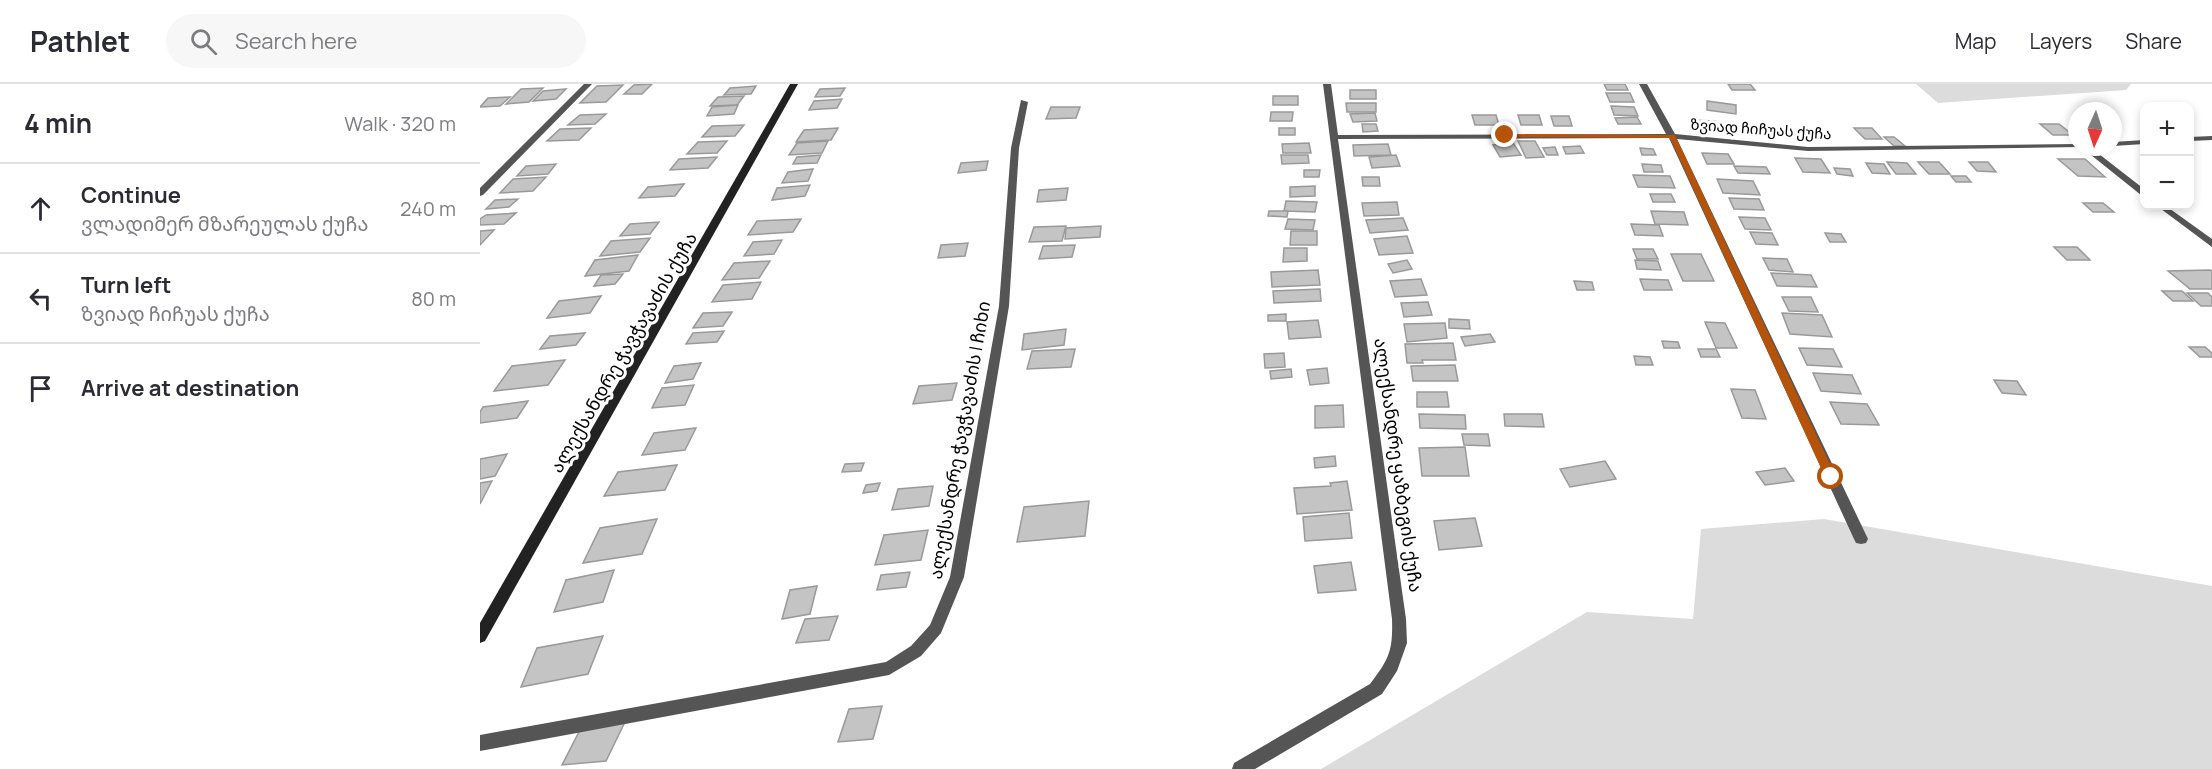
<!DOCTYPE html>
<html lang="en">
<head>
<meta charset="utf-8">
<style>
  :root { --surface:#fff; --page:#f7f7f7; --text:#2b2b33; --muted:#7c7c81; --line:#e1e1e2 }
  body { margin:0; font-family:Manrope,"Noto Sans Georgian",sans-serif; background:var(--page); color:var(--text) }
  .controls { position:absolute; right:18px; top:18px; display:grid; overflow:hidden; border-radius:12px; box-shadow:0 3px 9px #0003 }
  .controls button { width:54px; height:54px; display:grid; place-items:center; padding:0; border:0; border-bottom:2px solid var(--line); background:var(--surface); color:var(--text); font:30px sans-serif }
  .compass { position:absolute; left:1588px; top:18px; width:54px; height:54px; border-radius:50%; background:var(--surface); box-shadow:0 3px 9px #0003; rotate:183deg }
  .stop { position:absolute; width:18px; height:18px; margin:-14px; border:4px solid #b45309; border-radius:50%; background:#fff }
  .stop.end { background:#b45309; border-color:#fff; box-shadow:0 2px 6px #0008 }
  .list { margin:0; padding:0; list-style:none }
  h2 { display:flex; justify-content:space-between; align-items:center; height:78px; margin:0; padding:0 24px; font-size:26px }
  h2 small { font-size:20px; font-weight:400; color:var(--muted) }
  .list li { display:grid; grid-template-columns:39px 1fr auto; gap:18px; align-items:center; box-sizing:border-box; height:90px; padding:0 24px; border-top:2px solid var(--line) }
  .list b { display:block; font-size:22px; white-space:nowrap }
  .list p { margin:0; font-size:20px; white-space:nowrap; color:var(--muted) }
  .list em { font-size:20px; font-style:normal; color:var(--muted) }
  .icon { flex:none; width:33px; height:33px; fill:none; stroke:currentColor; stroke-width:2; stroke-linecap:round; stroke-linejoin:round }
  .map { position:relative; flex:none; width:1732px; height:685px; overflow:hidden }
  header { display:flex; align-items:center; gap:36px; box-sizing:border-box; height:84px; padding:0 30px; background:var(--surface); border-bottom:2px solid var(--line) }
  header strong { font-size:28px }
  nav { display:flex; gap:33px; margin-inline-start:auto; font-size:21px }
  .search { width:420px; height:54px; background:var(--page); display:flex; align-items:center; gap:15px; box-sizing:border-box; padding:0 21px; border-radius:33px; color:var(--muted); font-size:22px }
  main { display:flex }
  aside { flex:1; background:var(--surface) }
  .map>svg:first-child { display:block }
</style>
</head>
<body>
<header>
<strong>Pathlet</strong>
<div class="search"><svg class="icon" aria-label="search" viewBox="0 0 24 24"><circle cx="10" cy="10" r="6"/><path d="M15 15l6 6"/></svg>Search here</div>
<nav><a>Map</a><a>Layers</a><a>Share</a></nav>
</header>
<main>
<aside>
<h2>4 min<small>Walk · 320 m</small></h2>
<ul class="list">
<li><svg class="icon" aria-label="ahead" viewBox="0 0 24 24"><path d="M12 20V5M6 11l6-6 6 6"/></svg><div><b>Continue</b><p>ვლადიმერ მზარეულას ქუჩა</p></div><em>240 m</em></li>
<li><svg class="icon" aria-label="left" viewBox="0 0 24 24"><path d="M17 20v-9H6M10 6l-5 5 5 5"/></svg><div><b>Turn left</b><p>ზვიად ჩიჩუას ქუჩა</p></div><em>80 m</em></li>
<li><svg class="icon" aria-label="arrive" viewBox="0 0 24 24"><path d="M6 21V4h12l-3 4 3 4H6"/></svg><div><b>Arrive at destination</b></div></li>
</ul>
</aside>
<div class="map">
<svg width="1732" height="685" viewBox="0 0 1732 685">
  <rect width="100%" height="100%" fill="#fff"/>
  <!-- green -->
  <g fill="#dcdcdc">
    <polygon points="1436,0 1651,0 1646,6 1458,19"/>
    <polygon points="1344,435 1732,502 1732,685 841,685 1107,528 1213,535 1221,445"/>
  </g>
  <!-- building -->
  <g fill="#c4c4c4" stroke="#999" stroke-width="1.5">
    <polygon points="172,0 162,10 144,10 154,1"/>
    <polygon points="1124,0 1145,0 1148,6 1127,6"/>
    <polygon points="1248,0 1270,0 1275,6 1252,6"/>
    <polygon points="143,1 126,18 100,19 117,2"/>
    <polygon points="276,2 271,10 244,11 250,4"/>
    <polygon points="63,4 49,18 26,20 41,5"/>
    <polygon points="365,4 360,12 335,13 340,5"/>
    <polygon points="86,5 76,15 53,17 63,7"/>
    <rect x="870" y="6" width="26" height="9"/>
    <polygon points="1126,9 1150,9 1154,18 1130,18"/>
    <polygon points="264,12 257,21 230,22 238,13"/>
    <rect x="793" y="12" width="25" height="9"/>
    <polygon points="30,13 20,22 0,23 8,14"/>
    <polygon points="362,15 357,24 329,26 334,17"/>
    <polygon points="1227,17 1256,21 1256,30 1227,26"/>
    <polygon points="866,19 896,19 896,28 867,28"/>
    <polygon points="258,21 254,30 227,32 232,23"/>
    <polygon points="1131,22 1154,23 1158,32 1134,31"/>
    <polygon points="571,23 600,23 596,34 566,35"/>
    <polygon points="791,28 813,28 812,37 790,37"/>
    <polygon points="895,29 897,37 873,38 870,30"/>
    <polygon points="126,30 115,40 88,41 100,31"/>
    <polygon points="992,31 1016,31 1019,41 995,41"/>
    <polygon points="1038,31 1059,31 1062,41 1041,41"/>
    <polygon points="1071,32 1089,32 1092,42 1074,42"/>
    <polygon points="1157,33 1161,40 1138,40 1135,34"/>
    <polygon points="1209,36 1235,37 1239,49 1212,47"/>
    <polygon points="882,40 896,40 898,47 883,48"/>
    <polygon points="1560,40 1579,40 1593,51 1573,51"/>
    <polygon points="264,41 255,52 222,53 232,42"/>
    <polygon points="111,44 99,56 67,57 80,45"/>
    <polygon points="358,44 351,56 316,58 324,46"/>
    <rect x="799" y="44" width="16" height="7"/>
    <polygon points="1374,44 1392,44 1402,55 1385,55"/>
    <polygon points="1319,48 1334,48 1338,54 1323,54"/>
    <polygon points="1404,53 1414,53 1425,62 1414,62"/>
    <polygon points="247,57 237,69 207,70 218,58"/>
    <polygon points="348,57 342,69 309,71 317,59"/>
    <polygon points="1038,57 1055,57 1064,73 1046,74"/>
    <polygon points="829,59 831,69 803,69 802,60"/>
    <polygon points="1033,59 1041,71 1020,73 1013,61"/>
    <polygon points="908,60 911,71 874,72 873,61"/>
    <polygon points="1100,62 1104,69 1086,70 1083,63"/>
    <polygon points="1075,63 1078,71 1067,71 1063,64"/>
    <polygon points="1160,64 1173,65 1176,71 1162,71"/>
    <polygon points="1222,69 1248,70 1254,80 1227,80"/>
    <polygon points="341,71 337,79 313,80 317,73"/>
    <polygon points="801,71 828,71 829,79 802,80"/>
    <polygon points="916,71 920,82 892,84 889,73"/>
    <polygon points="237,73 228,84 190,86 199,75"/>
    <polygon points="1315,74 1341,75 1350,89 1323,88"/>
    <polygon points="1578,75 1605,75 1625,93 1598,92"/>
    <polygon points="508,77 506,86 478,89 481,79"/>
    <polygon points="1407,78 1427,79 1436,90 1416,90"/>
    <polygon points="1438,78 1459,78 1470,90 1449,90"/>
    <polygon points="1489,78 1508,78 1516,88 1497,87"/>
    <polygon points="1386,79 1404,80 1410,90 1392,89"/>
    <polygon points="76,80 68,90 37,92 46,82"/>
    <polygon points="1162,80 1181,81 1183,88 1164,88"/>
    <polygon points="1254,82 1286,83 1290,90 1258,89"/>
    <polygon points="1354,84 1370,85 1373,92 1357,90"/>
    <polygon points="333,85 328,97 302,99 308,88"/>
    <polygon points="824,86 840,86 839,93 824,93"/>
    <polygon points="1153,91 1190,92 1195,104 1158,103"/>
    <polygon points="1471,92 1486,92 1491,98 1476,98"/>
    <polygon points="66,93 53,107 20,109 33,95"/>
    <polygon points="882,93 899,93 900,102 883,102"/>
    <polygon points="1237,95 1273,97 1280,111 1243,109"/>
    <polygon points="204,100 195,112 159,114 168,103"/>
    <polygon points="330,101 325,112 292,116 297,104"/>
    <polygon points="835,102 835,112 810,113 810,103"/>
    <polygon points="588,104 586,116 557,118 559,106"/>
    <polygon points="1170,110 1191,110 1195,118 1173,118"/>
    <polygon points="1249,114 1279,115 1284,126 1254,125"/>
    <polygon points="38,115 29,123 6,125 15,116"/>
    <polygon points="806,117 837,118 835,128 804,127"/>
    <polygon points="917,118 919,131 884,132 882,119"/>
    <polygon points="1603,119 1623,119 1634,128 1613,128"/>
    <polygon points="789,127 808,127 807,133 788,132"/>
    <polygon points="1171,127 1204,128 1208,141 1175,140"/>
    <polygon points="36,129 24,140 0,141 0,135 6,131"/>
    <polygon points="1259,133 1285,134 1291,146 1265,145"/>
    <polygon points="923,134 928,146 890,149 886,136"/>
    <polygon points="321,135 313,148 268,151 277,137"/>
    <polygon points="808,135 835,136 833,146 805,145"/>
    <polygon points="179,138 170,150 140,152 150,140"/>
    <polygon points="1151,140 1179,141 1183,152 1155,151"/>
    <polygon points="586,142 582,157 549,158 554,143"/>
    <polygon points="621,142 620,153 585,155 586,144"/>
    <polygon points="14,146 0,161 0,147"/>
    <polygon points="811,147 837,147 837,161 810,161"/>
    <polygon points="1270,148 1292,149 1298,161 1276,160"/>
    <polygon points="1345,149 1361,150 1366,158 1350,158"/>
    <polygon points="927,152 933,169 899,171 894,155"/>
    <polygon points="170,154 160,168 120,172 131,157"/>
    <polygon points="302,156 294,170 264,172 273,158"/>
    <polygon points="488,159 485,172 458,174 461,161"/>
    <polygon points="595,161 592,173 559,175 563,162"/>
    <polygon points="1574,163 1597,163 1610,176 1587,176"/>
    <polygon points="804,164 827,164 827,177 803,178"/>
    <polygon points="1153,165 1173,165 1178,175 1157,175"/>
    <polygon points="1191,170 1221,170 1234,197 1203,197"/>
    <polygon points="158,171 149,187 105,192 115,176"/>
    <polygon points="1283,174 1307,175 1313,188 1289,186"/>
    <polygon points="927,176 932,185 913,189 908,180"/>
    <polygon points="1155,176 1178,177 1181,186 1157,185"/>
    <polygon points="290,177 279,194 242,196 254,179"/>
    <polygon points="838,186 840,201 792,203 791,188"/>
    <polygon points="1730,186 1732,187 1732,205 1710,205 1688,187"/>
    <polygon points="1291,189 1331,191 1337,203 1297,202"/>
    <polygon points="143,190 135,200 114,202 121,191"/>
    <polygon points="941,195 947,211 915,213 910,197"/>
    <polygon points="1160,195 1188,196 1192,206 1164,206"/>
    <polygon points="1094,197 1112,198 1114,206 1097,206"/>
    <polygon points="281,198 272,215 232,218 243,201"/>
    <polygon points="840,205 841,217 794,219 793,207"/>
    <polygon points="1682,207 1702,207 1713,217 1693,217"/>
    <polygon points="1707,209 1728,209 1732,213 1732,222 1721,222"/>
    <polygon points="121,212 110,229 67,234 79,217"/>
    <polygon points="1302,213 1331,213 1338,228 1309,227"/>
    <polygon points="948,218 952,231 924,233 921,219"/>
    <polygon points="252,228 243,242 213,244 223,229"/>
    <polygon points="1302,229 1342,231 1352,253 1310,250"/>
    <polygon points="806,230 806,237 788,237 788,231"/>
    <polygon points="969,235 989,236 990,245 969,244"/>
    <polygon points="838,236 841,253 809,255 807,238"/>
    <polygon points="1225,238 1245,239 1257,264 1236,264"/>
    <polygon points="965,239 967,254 927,258 924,240"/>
    <polygon points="586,245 584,261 542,266 544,250"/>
    <polygon points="244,247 237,258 206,260 213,249"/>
    <polygon points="105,249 96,261 60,265 70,252"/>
    <polygon points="1010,250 1015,258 985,262 981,253"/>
    <polygon points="1182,257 1198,258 1200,264 1184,264"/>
    <polygon points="973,259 976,276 942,276 943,279 927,279 925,260"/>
    <polygon points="1709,263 1725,263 1732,269 1732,273 1720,273"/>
    <polygon points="1319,264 1353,265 1362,283 1327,281"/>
    <polygon points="595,265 591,283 547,285 552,267"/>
    <polygon points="1218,265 1236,265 1240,273 1221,273"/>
    <polygon points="804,269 805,283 785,284 784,270"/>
    <polygon points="1154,272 1170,273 1173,281 1156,281"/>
    <polygon points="85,276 68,301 14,307 32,282"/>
    <polygon points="221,279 213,295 185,299 194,282"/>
    <polygon points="975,281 978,297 933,297 931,282"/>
    <polygon points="847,284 849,299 830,301 827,286"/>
    <polygon points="811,285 812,293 791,295 790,287"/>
    <polygon points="1333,289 1372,291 1381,310 1341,307"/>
    <polygon points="1514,296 1537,297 1546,311 1522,309"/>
    <polygon points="477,299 472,316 433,320 439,302"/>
    <polygon points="214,301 205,321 172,324 182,304"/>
    <polygon points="1251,305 1275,306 1286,335 1262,334"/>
    <polygon points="937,308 967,308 969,323 937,323"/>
    <polygon points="48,317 37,334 0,339 0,328 3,323"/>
    <polygon points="1350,318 1387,320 1399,341 1361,340"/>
    <polygon points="863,321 864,343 835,344 835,322"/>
    <polygon points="939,330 985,331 986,345 940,344"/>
    <polygon points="1024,330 1062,330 1064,343 1025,342"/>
    <polygon points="216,344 205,366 162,371 174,349"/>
    <polygon points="982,350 1008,350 1010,362 984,361"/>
    <polygon points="985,363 989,392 942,392 939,364"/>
    <polygon points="27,370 15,392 0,395 0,375"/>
    <polygon points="855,372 856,382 835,384 834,374"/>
    <polygon points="1125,377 1136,395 1090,403 1080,385"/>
    <polygon points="384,379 381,387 362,388 365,380"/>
    <polygon points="197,381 185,406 124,412 138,388"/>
    <polygon points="1305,384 1314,397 1285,401 1276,388"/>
    <polygon points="12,397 0,420 0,399"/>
    <polygon points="867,397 872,426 817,430 814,404 851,402 850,399"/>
    <polygon points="400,399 397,407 383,409 386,401"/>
    <polygon points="453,402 449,422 412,426 418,405"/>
    <polygon points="609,417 605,452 537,458 544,423"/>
    <polygon points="869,429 872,454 825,457 823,433"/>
    <polygon points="995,434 1002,462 959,466 954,437"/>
    <polygon points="177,435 162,470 103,479 120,444"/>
    <polygon points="448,446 441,476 395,481 404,451"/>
    <polygon points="871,478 876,506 838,509 834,482"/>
    <polygon points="134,486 123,518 74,528 86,496"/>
    <polygon points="430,488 426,503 397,506 401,491"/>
    <polygon points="337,502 330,530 302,535 310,506"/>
    <polygon points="358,532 349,556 316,559 325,535"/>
    <polygon points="123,552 108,590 41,603 57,564"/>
    <polygon points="402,622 393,655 358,658 369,625"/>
    <polygon points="145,638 126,677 82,681 102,642"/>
  </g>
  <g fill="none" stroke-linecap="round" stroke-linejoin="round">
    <!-- street -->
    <g fill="#555" fill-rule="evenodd">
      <polygon points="104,0 112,0 3,111 0,112 0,104"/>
      <path d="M843,0H851L858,51L1186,50L1159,0H1167L1195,50L1328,63L1597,60V63H1600L1328,67L1197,55L1388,455L1386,459L1381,460L1376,459L1374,455L1189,54L858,55L926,535L927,559L917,587L902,610L775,685H752L754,679L890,600C909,575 913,567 912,535Z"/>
      <polygon points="541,16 548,18 539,64 529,222 484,493 461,549 441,572 409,591 0,667 0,651 406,578 431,562 450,541 470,493 519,222 531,64"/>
      <polygon points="1732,52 1732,56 1710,57 1710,53"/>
      <polygon points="1664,56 1664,60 1633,62 1633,58"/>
      <polygon points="1601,63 1610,63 1664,105 1664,112 1661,111"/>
      <polygon points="1677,122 1686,122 1732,155 1732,163"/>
    </g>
    <!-- secondary -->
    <polygon fill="#222" fill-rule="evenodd" points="310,0 318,0 5,557 0,559 0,539"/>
  </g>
  <!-- route -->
  <polygon fill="#b45309" points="1023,50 1195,51 1356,393 1354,396 1347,396 1345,393 1190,54 1025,53"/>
  <g text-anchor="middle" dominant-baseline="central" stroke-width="6" stroke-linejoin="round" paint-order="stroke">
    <!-- far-street labels -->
    <g font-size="15" fill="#000" stroke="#fff">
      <text transform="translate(1281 45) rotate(4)">ზვიად ჩიჩუას ქუჩა</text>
    </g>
    <!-- street labels -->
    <g font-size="18" fill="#000" stroke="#fff">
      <text transform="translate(143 268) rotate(-60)">ალექსანდრე ჭავჭავაძის ქუჩა</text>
      <text transform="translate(479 356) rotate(-80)">ალექსანდრე ჭავჭავაძის I ჩიხი</text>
      <text transform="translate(919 381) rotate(82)">ალექსანდრე ყაზბეგის ქუჩა</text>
    </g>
  </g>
</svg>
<div class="controls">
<button>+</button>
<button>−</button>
</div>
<svg class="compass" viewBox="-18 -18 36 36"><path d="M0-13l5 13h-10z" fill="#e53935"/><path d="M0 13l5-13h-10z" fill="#7c7c81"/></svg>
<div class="stop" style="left:1351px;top:393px"></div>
<div class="stop end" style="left:1025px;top:51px"></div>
</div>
</main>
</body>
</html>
